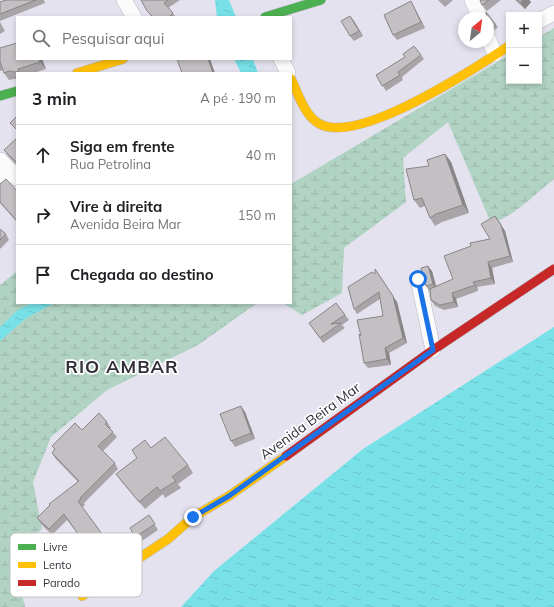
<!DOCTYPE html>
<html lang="pt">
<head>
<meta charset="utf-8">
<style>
  :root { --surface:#fff; --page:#f2f2f2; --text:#202124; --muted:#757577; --line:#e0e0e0 }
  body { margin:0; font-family:Mulish,sans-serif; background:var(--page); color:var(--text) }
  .controls { position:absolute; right:12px; top:12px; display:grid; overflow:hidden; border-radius:0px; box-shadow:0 2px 6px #0003 }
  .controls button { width:36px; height:36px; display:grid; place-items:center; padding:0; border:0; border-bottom:1px solid var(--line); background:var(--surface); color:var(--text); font:20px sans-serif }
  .compass { position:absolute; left:458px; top:12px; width:36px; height:36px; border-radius:50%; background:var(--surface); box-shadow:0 2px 6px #0003; rotate:29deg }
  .stop { position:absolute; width:12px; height:12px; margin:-9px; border:3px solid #1a73e8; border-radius:50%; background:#fff }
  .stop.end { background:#1a73e8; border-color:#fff; box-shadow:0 1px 4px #0008 }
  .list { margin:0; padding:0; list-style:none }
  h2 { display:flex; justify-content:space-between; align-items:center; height:52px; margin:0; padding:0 16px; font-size:17px }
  h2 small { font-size:13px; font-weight:400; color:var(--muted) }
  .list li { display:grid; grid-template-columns:26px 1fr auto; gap:12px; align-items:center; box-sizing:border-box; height:60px; padding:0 16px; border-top:1px solid var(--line) }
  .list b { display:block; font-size:15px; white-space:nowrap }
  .list p { margin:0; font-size:13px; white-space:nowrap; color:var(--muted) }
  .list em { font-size:13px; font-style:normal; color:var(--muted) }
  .icon { flex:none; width:22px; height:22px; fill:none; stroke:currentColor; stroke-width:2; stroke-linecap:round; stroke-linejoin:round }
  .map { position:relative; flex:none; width:554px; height:607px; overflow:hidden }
  .search { position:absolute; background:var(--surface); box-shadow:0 2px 6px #0003; left:16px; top:16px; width:276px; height:44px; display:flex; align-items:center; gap:10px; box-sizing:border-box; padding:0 14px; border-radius:0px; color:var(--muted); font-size:15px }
  .panel { position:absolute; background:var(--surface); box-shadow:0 2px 6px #0003; left:16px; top:72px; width:276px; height:232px; border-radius:0px }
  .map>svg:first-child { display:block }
</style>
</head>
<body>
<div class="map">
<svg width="554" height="607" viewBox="0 0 554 607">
  <defs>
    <pattern id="wetland-marsh" width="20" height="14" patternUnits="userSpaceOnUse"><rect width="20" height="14" fill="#b1d3c3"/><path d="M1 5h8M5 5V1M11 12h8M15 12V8" fill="none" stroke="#99b5a8"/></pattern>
    <pattern id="water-ripples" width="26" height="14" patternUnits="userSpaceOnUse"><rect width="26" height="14" fill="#78e1e8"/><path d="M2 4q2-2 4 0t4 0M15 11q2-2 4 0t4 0" fill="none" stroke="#68c1c8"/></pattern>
  </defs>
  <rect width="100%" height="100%" fill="#e4e2ee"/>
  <!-- wetland -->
  <g fill="url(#wetland-marsh)">
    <path d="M554,28V179C536,193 513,218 491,223L448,122L403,158L406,202L344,248L342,293L302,315L283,303H291V184L509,55V81H539V37Z"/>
    <polygon points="17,271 17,303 257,303 198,345 107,390 51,437 33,482 42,529 12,550 25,607 0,607 0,285"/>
  </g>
  <!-- water -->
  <g fill="url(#water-ripples)">
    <polygon points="215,0 229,0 236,17 217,17"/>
    <polygon points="234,59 253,59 258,73 241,73"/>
    <polygon points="32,303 54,303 25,319 0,341 0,327 18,310"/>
    <polygon points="554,327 554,607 181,607 214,571 363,449"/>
  </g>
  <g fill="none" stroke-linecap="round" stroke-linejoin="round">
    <!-- street casing -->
    <g stroke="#bbb9c3" stroke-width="16">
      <g id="street">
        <polyline points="124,0 134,17"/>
        <polyline points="472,0 480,18"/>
        <polyline points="539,21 554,13"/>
        <polyline points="488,38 495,54"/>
        <polyline points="281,59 288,73"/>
        <polyline points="0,160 17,178"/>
        <polyline points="0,182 11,171"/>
        <polyline points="418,279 433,350"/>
      </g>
    </g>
    <!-- fast casing -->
    <g stroke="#bbb9c3" stroke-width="10">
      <g id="fast">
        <polyline points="265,17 321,0"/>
        <polyline points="0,96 17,91"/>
      </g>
    </g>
    <!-- slow casing -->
    <g stroke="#bbb9c3" stroke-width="10">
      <g id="slow">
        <polyline points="77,73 123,59"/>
        <path d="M291,79C298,93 304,114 318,123C356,147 474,69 509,46"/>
        <polyline points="82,596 168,539 193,517 229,496 286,456"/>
      </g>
    </g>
    <!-- jam casing -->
    <g stroke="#bbb9c3" stroke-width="10">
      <polyline id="jam" points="286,456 433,350 554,269"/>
    </g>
    <!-- street -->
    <use href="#street" stroke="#fbfbfc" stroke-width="15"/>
    <!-- fast -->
    <use href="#fast" stroke="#4caf50" stroke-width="9"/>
    <!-- slow -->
    <use href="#slow" stroke="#ffc107" stroke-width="9"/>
    <!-- jam -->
    <use href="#jam" stroke="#c62828" stroke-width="9"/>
  </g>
  <!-- wall -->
  <g fill="#a9a4a7">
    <polygon points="6,0 44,0 45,3 0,21 0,2"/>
    <polygon points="141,0 180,0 168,8 176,17 152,17 147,11"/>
    <polygon points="438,0 453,0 445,7"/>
    <polygon points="480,0 501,0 487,11 482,5"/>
    <polygon points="515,0 529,0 531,2 525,9"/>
    <polygon points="411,1 414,7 425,28 397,40 393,35"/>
    <polygon points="350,16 363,36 354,41 350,36"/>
    <polygon points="488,18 496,25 498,27 494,31 488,30"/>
    <polygon points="0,22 5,31 0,34"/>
    <polygon points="0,48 42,59 46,69 34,73 17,73 17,79 14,79 9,80 4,73 3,70 0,71"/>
    <polygon points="421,55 424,59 402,77 403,80 386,91 376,75"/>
    <polygon points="17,138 17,165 8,156 4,150"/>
    <polygon points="445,154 451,162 469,213 442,222 435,226 430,218 425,206 420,208 414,200 429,166"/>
    <polygon points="0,184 17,191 17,222 0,203"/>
    <polygon points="499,221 505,231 513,262 492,268 495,284 477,287 478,291 456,299 458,307 444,310 435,306 431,300 430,292 426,286 432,271 436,286 453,279 471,246 490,239"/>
    <polygon points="0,229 6,234 9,240 0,249"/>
    <polygon points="375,274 397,302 407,343 389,353 391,365 368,368 364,363 361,336 383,316 380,299 357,314 354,309"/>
    <polygon points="336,303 349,320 342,325 345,328 323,343 309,323"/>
    <polygon points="245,412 255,439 235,447 231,441"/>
    <polygon points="107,422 111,428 110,429 117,437 103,451 115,463 118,469 84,503 85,505 82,507 106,539 103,541 110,551 87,569 70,547 81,538 67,520 52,535 41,524 37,518 78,482 55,458 52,453 55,450 52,446 82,430"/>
    <polygon points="151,448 188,465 193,473 178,484 181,488 165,498 163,494 145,509 121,481 116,474"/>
    <polygon points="149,515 158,530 139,543 135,537"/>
  </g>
  <!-- shaded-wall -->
  <g fill="#898688">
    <polygon points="523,0 529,0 531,2 525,9 520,3"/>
    <polygon points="411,1 414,7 425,28 421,22"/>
    <polygon points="350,16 354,21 363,36 359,31"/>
    <polygon points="39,59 42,59 46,69 40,62"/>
    <polygon points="208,59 210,59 215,73 213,73"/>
    <polygon points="445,154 451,162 469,213 463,205"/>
    <polygon points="495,216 505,231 513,262 510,256"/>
    <polygon points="488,262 492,268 495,284 491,278"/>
    <polygon points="428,266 432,271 437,290 433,284"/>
    <polygon points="375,269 397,302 407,343 403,338"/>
    <polygon points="473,282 477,287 478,291 475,285"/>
    <polygon points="452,293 456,299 458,307 454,302"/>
    <polygon points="385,348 389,353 391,365 387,359"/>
    <polygon points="241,406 245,412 255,439 251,433"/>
  </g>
  <!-- building -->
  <g fill="#c4bfc2" stroke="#898688">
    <polygon points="6,0 36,0 0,14 0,2"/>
    <polygon points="141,0 168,0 164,3 173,13 169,17 153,17 147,11"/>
    <polygon points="480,0 489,0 482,5"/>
    <polygon points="517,0 523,0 520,3"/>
    <polygon points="411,1 421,22 393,35 384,15"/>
    <polygon points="486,12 496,25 492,28 488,27 488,18 486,18 487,17"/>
    <polygon points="350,16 359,31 350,36 341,21"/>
    <polygon points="17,43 17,59 39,59 40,62 18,69 19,71 16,72 9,71 4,73 0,62 0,48"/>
    <polygon points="414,46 421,55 398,72 400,75 382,86 376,75 405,57 403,54"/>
    <polygon points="177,59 208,59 213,73 182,73"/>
    <polygon points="17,116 17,130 10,123"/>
    <polygon points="17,138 17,163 4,150"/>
    <polygon points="445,154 463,205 436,214 430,218 422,198 414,200 406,169 429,166 427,160"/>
    <polygon points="6,179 17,191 17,221 0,202 0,184"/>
    <polygon points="495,216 501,225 510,256 488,262 491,278 473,282 475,285 452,293 454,302 440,305 431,300 430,289 453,279 444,256 471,246 470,243 490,239 481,224"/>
    <polygon points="0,229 6,234 0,240"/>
    <polygon points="428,266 433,284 426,286 421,268"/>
    <polygon points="375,269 393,296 403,338 385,348 387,359 364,363 359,334 361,336 357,320 383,316 379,292 354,309 348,287 372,272 375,274"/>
    <polygon points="336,303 345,315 331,324 341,323 320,338 309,323"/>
    <polygon points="241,406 251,433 231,441 220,414"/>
    <polygon points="99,413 107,422 105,424 113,432 98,446 115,463 80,498 81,499 78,501 102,534 98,536 106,546 83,564 70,547 81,538 64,514 49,529 37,518 50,505 49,504 79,481 52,453 55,449 52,446 75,423 82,430"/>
    <polygon points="165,437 188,465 172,477 176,481 160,491 157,487 139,502 116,474 137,458 132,450 145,440 151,448"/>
    <polygon points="149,515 155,524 135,537 130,528"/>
  </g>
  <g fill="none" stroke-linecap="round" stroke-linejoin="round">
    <!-- route -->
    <polyline stroke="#1a73e8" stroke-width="5" points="193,517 229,496 433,350 418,279"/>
  </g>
  <g text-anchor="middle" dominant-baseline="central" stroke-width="3.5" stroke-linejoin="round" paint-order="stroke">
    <!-- street labels -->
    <g font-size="14" fill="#323039" stroke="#fff">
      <text transform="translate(310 421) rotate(-36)">Avenida Beira Mar</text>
    </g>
    <!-- district labels -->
    <g font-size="18" font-weight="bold" letter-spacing="1" fill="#323039" stroke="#fff">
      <text x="122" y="366">RIO AMBAR</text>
    </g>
  </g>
  <!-- legend -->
  <rect x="10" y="533" width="132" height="64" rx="6" fill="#fff" stroke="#c2c1c4" stroke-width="1"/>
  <rect x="18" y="544" width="18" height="6" fill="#4caf50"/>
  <rect x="18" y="562" width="18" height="6" fill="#ffc107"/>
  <rect x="18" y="580" width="18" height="6" fill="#c62828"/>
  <g font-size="11" fill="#323039">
    <text x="43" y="551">Livre</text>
    <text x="43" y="569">Lento</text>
    <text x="43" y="587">Parado</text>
  </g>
</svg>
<div class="controls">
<button>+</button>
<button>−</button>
</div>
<svg class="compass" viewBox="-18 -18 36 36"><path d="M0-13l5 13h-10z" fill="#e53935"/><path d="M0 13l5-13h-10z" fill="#757577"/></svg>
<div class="stop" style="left:418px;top:279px"></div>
<div class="stop end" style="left:193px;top:517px"></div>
<div class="search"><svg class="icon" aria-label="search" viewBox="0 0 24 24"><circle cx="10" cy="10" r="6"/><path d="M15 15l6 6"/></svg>Pesquisar aqui</div>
<section class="panel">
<h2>3 min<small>A pé · 190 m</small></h2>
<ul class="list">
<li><svg class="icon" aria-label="ahead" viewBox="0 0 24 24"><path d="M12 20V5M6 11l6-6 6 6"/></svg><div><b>Siga em frente</b><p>Rua Petrolina</p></div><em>40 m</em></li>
<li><svg class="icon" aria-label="right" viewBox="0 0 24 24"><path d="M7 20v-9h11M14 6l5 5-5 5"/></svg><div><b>Vire à direita</b><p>Avenida Beira Mar</p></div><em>150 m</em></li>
<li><svg class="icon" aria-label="arrive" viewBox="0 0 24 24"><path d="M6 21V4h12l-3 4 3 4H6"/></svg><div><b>Chegada ao destino</b></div></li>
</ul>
</section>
</div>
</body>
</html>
